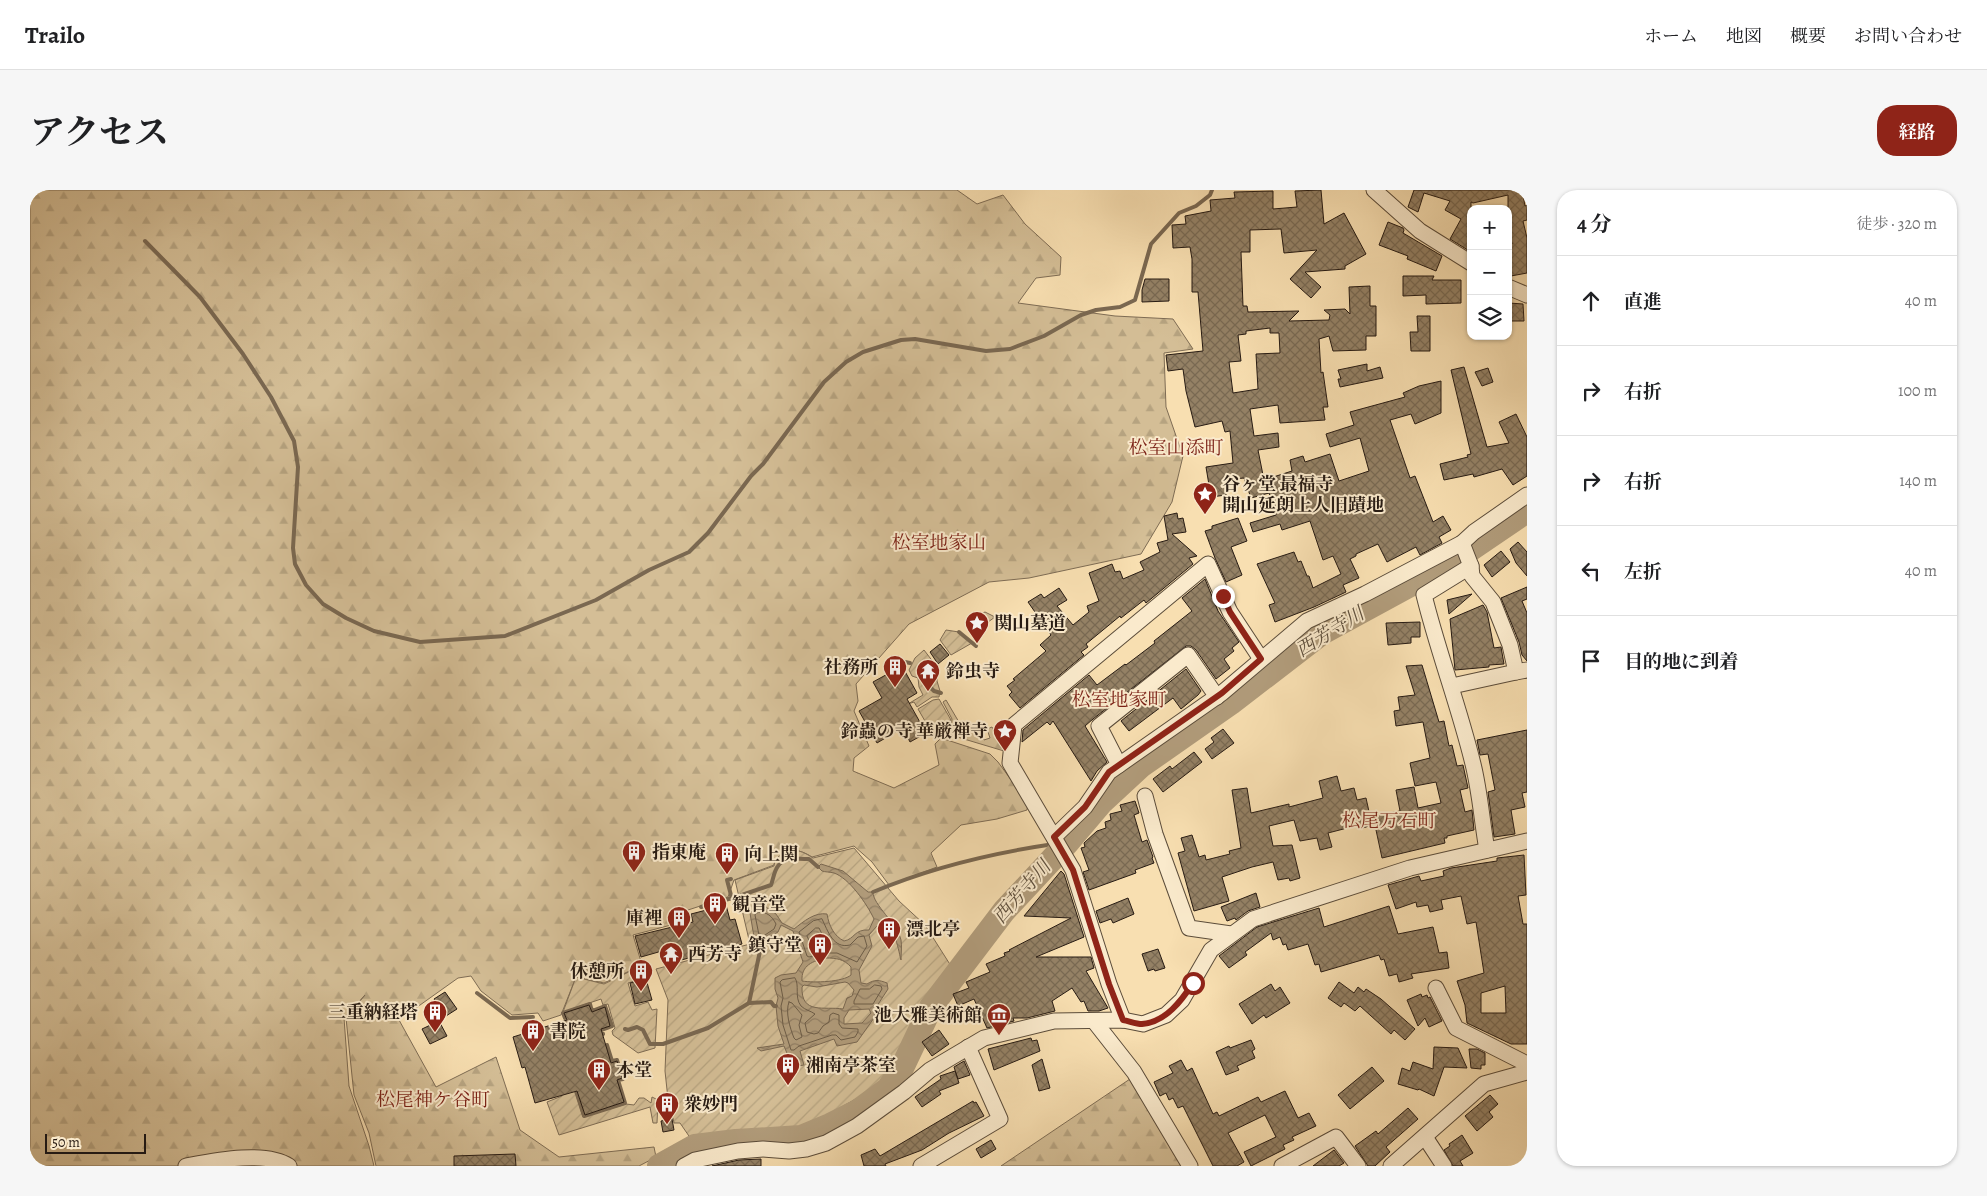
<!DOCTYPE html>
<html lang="ja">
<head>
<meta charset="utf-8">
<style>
  :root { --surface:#fff; --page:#f6f6f6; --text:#202124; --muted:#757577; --line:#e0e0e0; --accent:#8f2418 }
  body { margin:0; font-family:Alegreya,"Noto Serif JP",serif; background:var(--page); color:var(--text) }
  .controls { position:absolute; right:15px; top:15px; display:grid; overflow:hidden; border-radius:10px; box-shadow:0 1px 4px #0004 }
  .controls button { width:45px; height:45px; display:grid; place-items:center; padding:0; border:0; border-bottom:1px solid var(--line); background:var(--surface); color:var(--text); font:25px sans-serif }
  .scale { position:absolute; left:15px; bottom:12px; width:101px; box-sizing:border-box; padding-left:5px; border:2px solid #271b13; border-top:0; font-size:14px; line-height:18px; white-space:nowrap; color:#271b13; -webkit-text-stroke:4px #faeacc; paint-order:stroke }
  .stop { position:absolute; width:15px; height:15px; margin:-11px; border:4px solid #8f2418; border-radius:50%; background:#fff }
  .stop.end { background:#8f2418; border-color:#fff; box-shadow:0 1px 5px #0008 }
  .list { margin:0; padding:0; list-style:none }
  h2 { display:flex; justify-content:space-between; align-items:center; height:65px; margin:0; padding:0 20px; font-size:21px }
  h2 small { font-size:16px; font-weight:400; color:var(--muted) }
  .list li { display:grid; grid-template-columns:32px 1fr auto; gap:15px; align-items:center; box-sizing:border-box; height:90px; padding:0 20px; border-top:1px solid var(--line) }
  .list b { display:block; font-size:19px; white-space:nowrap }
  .list em { font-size:16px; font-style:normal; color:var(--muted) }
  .icon { flex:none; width:28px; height:28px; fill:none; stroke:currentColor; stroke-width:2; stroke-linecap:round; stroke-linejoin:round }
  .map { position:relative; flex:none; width:1497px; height:976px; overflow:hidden; border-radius:20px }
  header { display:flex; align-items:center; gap:30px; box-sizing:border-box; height:70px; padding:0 25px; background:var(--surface); border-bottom:1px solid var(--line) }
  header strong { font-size:24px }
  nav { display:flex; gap:28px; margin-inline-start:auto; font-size:18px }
  .intro { display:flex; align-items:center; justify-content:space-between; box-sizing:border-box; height:120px; padding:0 30px }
  h1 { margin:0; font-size:35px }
  .button { padding:12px 22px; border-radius:20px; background:var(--accent); color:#fff; font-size:18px; font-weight:700 }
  main { display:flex; gap:30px; padding:0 30px }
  aside { flex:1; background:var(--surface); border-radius:20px; box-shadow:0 1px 4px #0004 }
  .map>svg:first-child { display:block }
</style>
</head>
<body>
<header>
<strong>Trailo</strong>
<nav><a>ホーム</a><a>地図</a><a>概要</a><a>お問い合わせ</a></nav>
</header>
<div class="intro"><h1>アクセス</h1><a class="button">経路</a></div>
<main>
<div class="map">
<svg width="1497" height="976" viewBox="0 0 1497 976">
  <defs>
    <pattern id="forest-firs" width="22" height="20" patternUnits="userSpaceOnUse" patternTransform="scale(1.25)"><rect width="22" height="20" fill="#d4be96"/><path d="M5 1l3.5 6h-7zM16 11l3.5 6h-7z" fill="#b6a380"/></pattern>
    <pattern id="cemetery-stones" width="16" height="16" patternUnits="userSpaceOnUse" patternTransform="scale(1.25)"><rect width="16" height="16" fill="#d4be96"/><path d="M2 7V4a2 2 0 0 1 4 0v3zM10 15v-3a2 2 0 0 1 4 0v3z" fill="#b6a380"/></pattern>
    <pattern id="garden-furrows" width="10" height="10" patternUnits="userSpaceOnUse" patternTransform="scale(1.25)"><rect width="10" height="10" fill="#d4be96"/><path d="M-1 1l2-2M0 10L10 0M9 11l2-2" fill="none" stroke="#b6a380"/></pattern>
    <pattern id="water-waves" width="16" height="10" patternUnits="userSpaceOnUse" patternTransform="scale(1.25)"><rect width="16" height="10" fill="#b19c7b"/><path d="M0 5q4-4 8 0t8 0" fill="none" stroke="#907e64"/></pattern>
    <pattern id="building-cross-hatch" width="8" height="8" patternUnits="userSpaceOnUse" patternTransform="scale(1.25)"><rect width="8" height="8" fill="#948165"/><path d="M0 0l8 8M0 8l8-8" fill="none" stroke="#796952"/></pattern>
  </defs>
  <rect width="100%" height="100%" fill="#f8dfb1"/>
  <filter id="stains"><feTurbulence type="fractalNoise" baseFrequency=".004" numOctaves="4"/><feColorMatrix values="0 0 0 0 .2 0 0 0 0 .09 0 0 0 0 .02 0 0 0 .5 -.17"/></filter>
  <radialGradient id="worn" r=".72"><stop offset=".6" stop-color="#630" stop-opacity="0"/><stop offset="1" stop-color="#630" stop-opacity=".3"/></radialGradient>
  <!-- forest -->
  <g fill="url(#forest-firs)" stroke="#7e6c54">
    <path d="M0,0H927L947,14L973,5L995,34L1031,67L1030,85L1006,88L988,113L1085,126L1143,129L1163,159L1134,163L1136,217L1153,266L1142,312L1111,364L999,388L959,392L879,434L826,494L828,511L824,521L839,556L824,568L823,581L864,598L909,575L905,554L911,548L960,564L968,572L998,613L997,620L967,629L931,635L901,663L907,677L859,695L842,672L824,656L782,667C768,658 757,658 745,670L744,675L704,690L698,707L658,720L660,730L603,745L612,775L574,793L546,787L531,825L513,831L508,823L482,825L451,801L441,786L428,788L369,830L406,897L466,867L490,940L529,967L624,957L626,967L609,976H346L339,943L324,905L316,828L335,805L314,828L319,896L339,956L344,976H0Z"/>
    <polygon points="916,510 933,539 937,539 940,533 944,543 950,541 954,550 960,548 957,539 962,537 974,559 974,561 914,543 910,538 921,531 921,536 922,529 913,512"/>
    <polygon points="1100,889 1151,976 971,976"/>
  </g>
  <!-- cemetery -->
  <polygon fill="url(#cemetery-stones)" stroke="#7e6c54" points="955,422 965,427 943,443 935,434 941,428"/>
  <!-- garden -->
  <g fill="url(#garden-furrows)" stroke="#7e6c54">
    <polygon points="916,440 929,442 942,453 921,465 910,450"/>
    <polygon points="894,460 907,477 907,491 910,501 909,507 902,507 887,517 884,512 878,514 893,505 889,497 888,488 882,486 879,480 885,468"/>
    <polygon points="909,509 921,530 903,540 901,537 899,538 888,519 903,510"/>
    <path d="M824,658L869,711L895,735L921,776L893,819L867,872L854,893L778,936L661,949L650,933H644L643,928H640L635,881L638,810L626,779L720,754L705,690L744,676L745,670C758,657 768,658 783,668Z"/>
    <polygon points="609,777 614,788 598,793 605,816 618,812 622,820 627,819 625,858 608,863 583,845 582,841 585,838 578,814 573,815 571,809 533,822 546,787 574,794"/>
    <polygon points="520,860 535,868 553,927 596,914 604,915 609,908 614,908 621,913 622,907 628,910 627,933 623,933 620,917 529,945 517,912 532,906"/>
  </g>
  <!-- water -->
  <path fill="url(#water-waves)" stroke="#7a6851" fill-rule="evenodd" d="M791,674L813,681L838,702H843C843,715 867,733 871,750C872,756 871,764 871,770C867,755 866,736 847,736L839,745L842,756L829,780L831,793L837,794C845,789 849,790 857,793L858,799L845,819L844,828L827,852L807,856L804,849L770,861L774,875L768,876L761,873L754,856L731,861L727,858L754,854L748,836L746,816L748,808L745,799V788L751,785L766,783L773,772L763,741L751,735L748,742L738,748L730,761L726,759L720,723L726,717H736L746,724L752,733L764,739C774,731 785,722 797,724C799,736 804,746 814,751C825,749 824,739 839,740L844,729C837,714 819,688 804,683C800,682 795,682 792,681L788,677ZM796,768C806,768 814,769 821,777V785C813,792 784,793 772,791C771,775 783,771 796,768ZM815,792L818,793L824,800L822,806L817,808L813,819C794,816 771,825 772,797L774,795L787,797ZM839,819L841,823L832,833L814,834V828L819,820Z"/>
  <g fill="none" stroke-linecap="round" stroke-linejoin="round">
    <!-- shore -->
    <g stroke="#6c5c47" stroke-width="1">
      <path d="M729,722C737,722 742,726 746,734L744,739L732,747L729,745L725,725Z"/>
      <path d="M792,729C798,741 803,759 820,755L828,747L834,746L837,756L827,772L807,763H795L779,767L777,766L769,742L783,731Z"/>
      <polygon points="786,738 789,738 797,754 796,756 783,759 777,746"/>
      <path d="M765,788C770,795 764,807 771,816C775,820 781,821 785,824L775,833L777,842L784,844L788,843L793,836L799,832L800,825L803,823L809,825V834L812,838L828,839V842L825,847L811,850L806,845H802L769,856L764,860H761L753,835L751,816L753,808L750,792L752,790Z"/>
      <polygon points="845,795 851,796 852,799 843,814 824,814 824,811 830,799 839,799"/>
      <path d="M759,812L762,813L772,825L769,835L772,847L766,850L764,848C760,838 755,822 759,812Z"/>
    </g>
    <!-- stream -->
    <g stroke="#7a6851" stroke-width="4">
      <polyline points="115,51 170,107 213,164 241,207 264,251 268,277 263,358 265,374 276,395 293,414 316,428 344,441 390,452 475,446 566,410 619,380 659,362 678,343 721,286 733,274 794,192 816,172 833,162 871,150 885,149 956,161 980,159 1014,146 1051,125 1066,120 1090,117 1105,110 1121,54 1149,23 1166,16 1180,5 1182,0"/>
      <polyline points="929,442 946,456"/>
      <polyline points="865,470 880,473"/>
      <polyline points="899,496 904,501 911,503"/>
      <polyline points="701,689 697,690 702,709"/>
      <path d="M843,702C900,678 962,663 1024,654"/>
      <path d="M706,707L741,695C743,690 744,681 748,676C753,667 769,669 779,669L788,677"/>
      <polyline points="671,717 702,708"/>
      <polyline points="447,803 480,828 503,827"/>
      <polyline points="719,813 730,761"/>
      <polyline points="535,828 533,823 560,814 562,821 575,816 582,836 571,840 573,844 569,845"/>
      <polyline points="595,839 598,840 607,837 613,840 620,854 633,854 678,838 719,813 741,812 744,816 746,816"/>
      <polyline points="545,898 554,926 595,913 588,890 593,889 587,870 582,871 577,855 572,857"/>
    </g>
    <!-- river -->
    <polyline stroke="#b19c7b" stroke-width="24" points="629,976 665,956 706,951 771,947 800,935 828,921 858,899 872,878 901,817 974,721 1038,652 1071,613 1111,576 1201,513 1292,443 1419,374 1497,321"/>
  </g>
  <!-- building -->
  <g fill="url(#building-cross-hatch)" stroke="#271b13" fill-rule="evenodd">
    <path d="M1291,0L1294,34L1314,23L1336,64L1315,76V79L1275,82L1291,97L1281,108L1260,89L1287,60L1254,63L1251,39L1220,40V62H1211L1213,116H1217L1218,122L1269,121L1259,131L1299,130L1300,125L1294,120L1315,119L1320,124L1319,97L1340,96V116H1346V146H1336V160L1303,161L1299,146L1289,149L1291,183L1293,182L1298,217H1293L1295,230L1250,233L1248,215L1220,219L1224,246L1248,243L1249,257L1228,260L1234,290L1262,281L1260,270L1273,266L1275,272L1300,264L1309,291L1339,281L1330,248L1300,257L1296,244L1324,235L1320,222L1375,207L1373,203L1389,196L1411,191V223L1385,234L1381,224L1360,230L1380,288L1385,286L1403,332L1413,326L1421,340L1409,347L1412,353L1390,365L1386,357L1357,372L1348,354L1326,364V366L1320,369L1329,388L1313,395L1316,402L1284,417L1245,432L1239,415L1245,413L1227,374L1264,362L1268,372L1271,371L1277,386H1279L1283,398L1311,384L1303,366L1293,370L1280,331L1252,340L1250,334L1223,342L1220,333L1246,325L1239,303L1221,308L1214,288L1194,290L1196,305L1181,307L1176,277L1203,273L1200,241L1195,242L1192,231L1165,237L1156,201L1153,179L1138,181L1136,165L1173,161L1168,102H1162V69L1160,57L1143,58L1142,35L1156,34L1155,26L1181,21L1180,10L1205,8L1204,2L1243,1V19L1267,17L1265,1ZM1240,138V143H1249L1250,163L1226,164L1228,199L1203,203L1199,172L1211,171L1208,145L1216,144V141Z"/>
    <polygon points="1384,0 1492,0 1495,16 1497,15 1497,30 1493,31 1497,48 1497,83 1481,86 1478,74 1478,55 1482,54 1478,40 1478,5 1443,13 1441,12 1441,62 1420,49 1431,29 1415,20 1420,11 1394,3 1388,22 1378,17"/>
    <polygon points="1358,32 1373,38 1374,40 1373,43 1412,66 1406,81 1377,69 1378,66 1349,55"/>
    <polygon points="1373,86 1404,86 1402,90 1431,90 1431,113 1396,114 1396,105 1373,106"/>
    <polygon points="1115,89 1139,89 1139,111 1112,112 1112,100"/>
    <polygon points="1479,113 1493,114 1494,131 1479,131"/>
    <polygon points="1387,126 1400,126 1400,161 1381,161 1380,142 1388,142"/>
    <polygon points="1337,174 1337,181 1350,177 1353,188 1310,197 1308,189 1311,189 1308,180"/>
    <polygon points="1434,177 1457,257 1479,253 1469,232 1486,224 1497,247 1497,286 1483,295 1472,279 1444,287 1443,284 1414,290 1410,274 1438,267 1437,265 1441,264 1421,180"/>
    <polygon points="1458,178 1463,192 1452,196 1445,182"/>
    <polygon points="1147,323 1148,329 1153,328 1156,342 1142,344 1167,366 1159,368 1163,374 1116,413 1114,410 1091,428 1090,426 1056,454 1058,457 1051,462 1054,465 990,518 979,505 982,502 977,496 985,490 983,489 1016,461 1010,455 1021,445 998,412 1011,404 1014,408 1029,398 1037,410 1027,416 1043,435 1059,422 1057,416 1069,411 1059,383 1082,374 1085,382 1090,381 1093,389 1114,380 1110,372 1130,362 1127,353 1138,350 1134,326"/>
    <polygon points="1208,328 1217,351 1201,357 1212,385 1196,392 1185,368 1175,341 1182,339 1182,336"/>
    <polygon points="1488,352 1497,362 1497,386 1486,373 1480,359"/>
    <polygon points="1471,361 1480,372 1462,387 1454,375"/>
    <polygon points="1175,389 1188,421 1209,452 1202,458 1204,461 1194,469 1200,478 1186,489 1166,460 1161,456 1156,456 1063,529 1055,536 1077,572 1067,581 1061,591 1023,531 1020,535 1017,532 992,552 993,540 1059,485 1067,495 1095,474 1096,475 1125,453 1124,451 1162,421 1152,408"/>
    <polygon points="1497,397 1497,409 1492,411 1497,423 1497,471 1492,465 1489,452 1471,408"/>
    <polygon points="1442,404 1419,424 1417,410"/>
    <polygon points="1453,415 1457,422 1464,458 1471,457 1474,474 1459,475 1459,477 1425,480 1420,429"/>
    <polygon points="1390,432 1390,447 1381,447 1381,453 1358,455 1356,433"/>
    <polygon points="910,454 919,465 908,474 900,462"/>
    <polygon points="1392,475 1409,532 1414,531 1419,556 1422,555 1427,576 1433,575 1438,598 1430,600 1435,622 1442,620 1444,640 1417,646 1417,648 1414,648 1415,653 1352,668 1343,626 1370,621 1366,600 1384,597 1388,618 1411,613 1406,592 1385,596 1380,573 1400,568 1393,532 1366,536 1364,521 1370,520 1368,507 1385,505 1376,476"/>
    <polygon points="872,476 887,503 877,509 896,543 880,552 877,546 874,548 869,540 847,553 829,521 852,508 843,492"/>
    <polygon points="1156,479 1171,501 1168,505 1151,519 1143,508 1099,541 1091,531"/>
    <polygon points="1193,539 1204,553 1182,569 1175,559 1184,552 1181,548"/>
    <polygon points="1497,540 1497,602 1492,603 1495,617 1481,620 1485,644 1464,647 1458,602 1465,600 1458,564 1450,565 1447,550"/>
    <polygon points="1164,562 1172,572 1133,602 1123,589 1140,576 1142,579"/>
    <polygon points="1307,586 1311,601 1324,598 1327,610 1336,608 1342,635 1330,639 1329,635 1298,643 1302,657 1290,660 1287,648 1270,651 1264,630 1239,636 1243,656 1262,655 1270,688 1260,691 1259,688 1248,690 1243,672 1222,677 1192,687 1199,711 1164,721 1148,663 1155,661 1151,648 1162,645 1169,667 1175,665 1176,670 1200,664 1199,661 1211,658 1202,600 1217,598 1221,623 1259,614 1259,617 1293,608 1289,591"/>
    <polygon points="1105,611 1109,623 1104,625 1112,652 1117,650 1123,667 1122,668 1124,673 1105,680 1106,683 1059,700 1053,682 1059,680 1051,658 1055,657 1054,653 1067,641 1076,638 1075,632 1081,630 1080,624 1092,621 1090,615"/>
    <path d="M1494,665L1496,705L1488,706L1493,734H1497V854H1481L1437,833L1435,815L1427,791L1454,783L1446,732L1437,734L1431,706L1411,710L1413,719L1400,722L1398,715L1387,717L1386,712L1366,719L1358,695L1389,686L1391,691L1414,686L1413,681L1421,678L1467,671V668ZM1475,796L1476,823H1451V803Z"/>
    <polygon points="1031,681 1034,684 1054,747 1006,767 1061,767 1064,778 1056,781 1078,818 1069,821 1058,821 1054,811 1051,812 1042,798 1022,811 1025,821 997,828 983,828 984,831 957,838 944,809 928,816 923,804 939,798 936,792 960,782 956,774 975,766 974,763 980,761 979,760 1041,728 994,726"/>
    <polygon points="1226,703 1230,717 1218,721 1206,730 1205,728 1197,731 1191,717"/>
    <polygon points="1098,708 1104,724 1083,733 1081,729 1070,733 1066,721"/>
    <polygon points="696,715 700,730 705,729 712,754 636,774 632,761 611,767 605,746 663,732 661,724"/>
    <polygon points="1359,716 1368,744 1403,737 1409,763 1417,762 1419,778 1381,784 1383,788 1369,792 1367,784 1359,786 1354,769 1351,770 1349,765 1291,782 1289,774 1285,775 1278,754 1258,760 1256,754 1253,755 1250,747 1243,750 1241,743 1215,762 1217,765 1199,778 1189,766 1227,737 1289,718 1294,737"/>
    <polygon points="1128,759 1135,778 1125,781 1124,779 1118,781 1112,764"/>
    <polygon points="616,789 622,810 605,814 600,793"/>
    <polygon points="1309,792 1324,803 1328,797 1334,802 1336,799 1351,809 1385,839 1375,850 1364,840 1361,844 1330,816 1325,821 1314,813 1311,817 1298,808"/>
    <polygon points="1241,794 1245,801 1250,797 1260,813 1236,828 1234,825 1222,834 1209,814"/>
    <polygon points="415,802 427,819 416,826 404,809"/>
    <polygon points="1391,804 1392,807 1397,805 1398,808 1400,807 1412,831 1399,837 1395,828 1388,836 1377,810"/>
    <polygon points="559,815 562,822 575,817 580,836 571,839 581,873 587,871 592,888 587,890 594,912 555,925 547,901 505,913 495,877 492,878 483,847 537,830 534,823"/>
    <polygon points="409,831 417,846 400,854 392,839"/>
    <polygon points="909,840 919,854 902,866 892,852"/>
    <polygon points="1001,848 1002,851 1007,850 1010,861 964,880 958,859"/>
    <polygon points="1221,850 1225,859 1222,861 1225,868 1207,876 1209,880 1196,885 1186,862 1199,856 1200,858"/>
    <polygon points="1404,857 1428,858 1437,878 1414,877 1404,906 1389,899 1388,900 1368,894 1372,878 1380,881 1383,872 1403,879"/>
    <polygon points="1439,859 1447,859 1455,863 1455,875 1451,875 1451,879 1441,878"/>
    <polygon points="1012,869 1020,898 1009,901 1002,875"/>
    <polygon points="1151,870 1157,881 1162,878 1183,924 1187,922 1189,926 1228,907 1231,912 1255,901 1268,928 1279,923 1286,936 1262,947 1264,950 1253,955 1255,959 1221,976 1214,962 1246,947 1235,925 1198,943 1214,972 1207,976 1183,976 1153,916 1148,918 1143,908 1139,910 1136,903 1130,906 1124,892 1143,883 1139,876"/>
    <polygon points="934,871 940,885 928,889 924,877"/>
    <polygon points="1342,877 1354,891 1320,919 1308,905"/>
    <polygon points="925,881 929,893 909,901 911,904 892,917 885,907 911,889 910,886"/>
    <polygon points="1460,905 1468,914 1459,922 1463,927 1447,941 1435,926"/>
    <polygon points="943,911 944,913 946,912 954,926 919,943 892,960 855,974 856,976 834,976 831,965 845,959 850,966"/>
    <polygon points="1378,918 1388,929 1356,957 1360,962 1345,976 1338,976 1325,956 1346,941 1348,944"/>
    <polygon points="642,929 644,940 633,942 631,931"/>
    <polygon points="1432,945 1443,963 1430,971 1433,976 1423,976 1414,960 1420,956 1419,954"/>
    <polygon points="961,950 966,959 951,968 946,959"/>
    <polygon points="1304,960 1314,973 1309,976 1283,976"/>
    <polygon points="485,964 486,976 424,976 424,966"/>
    <polygon points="731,969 731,976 682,976 709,970"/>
  </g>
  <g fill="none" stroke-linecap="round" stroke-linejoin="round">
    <!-- minor casing -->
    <g stroke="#5b4c3a" stroke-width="17">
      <g id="minor">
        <polyline points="1344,0 1390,41 1441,73"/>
        <polyline points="1478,97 1497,105"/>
        <polyline points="1432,353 1441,376 1442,386 1463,412 1480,455 1486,482 1497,480"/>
        <path d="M1441,376L1394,405C1408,462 1429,516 1443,574C1450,602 1452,632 1457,660"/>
        <polyline points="1422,496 1486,482"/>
        <polyline points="1089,575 1069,536 1158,465 1187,507"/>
        <polyline points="1115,606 1125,644 1159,738 1201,744"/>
        <polyline points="1024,647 1055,617 1079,582 1192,503 1277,431 1335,404 1432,353 1444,342 1497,305"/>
        <polyline points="1406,798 1426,838 1497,874"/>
        <polyline points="1093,830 1079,794 1043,680 980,573 984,535 1178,374 1200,422 1231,469"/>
        <polyline points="1064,831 1104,882 1160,976"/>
        <polyline points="1395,947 1414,976"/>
        <path d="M156,976C183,971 235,960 259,976"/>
        <polyline points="654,976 665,970 708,961 733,959 759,961 776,959 796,953 827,936 874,902 900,880 954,848 1024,831 1093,830 1113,834 1136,825 1152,810 1181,760 1223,729 1380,678 1497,651"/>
        <polyline points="891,976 970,929 938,857"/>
        <polyline points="1252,976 1306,947 1328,976"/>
        <polyline points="1361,976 1454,894 1497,882"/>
      </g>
    </g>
    <!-- minor -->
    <use href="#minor" stroke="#faeacc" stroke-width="15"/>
  </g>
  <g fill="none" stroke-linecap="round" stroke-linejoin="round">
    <!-- route -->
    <path stroke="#8f2418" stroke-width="6" d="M1163,793C1152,810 1136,832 1112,834C1106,834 1099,831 1093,830L1079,794L1043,680L1024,647L1055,617L1079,582L1192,503L1231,469L1200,422L1193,406"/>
  </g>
  <!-- icons -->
  <defs>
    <g id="sight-pin" transform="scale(1.25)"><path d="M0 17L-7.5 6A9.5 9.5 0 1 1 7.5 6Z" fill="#8f2418" stroke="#faeacc"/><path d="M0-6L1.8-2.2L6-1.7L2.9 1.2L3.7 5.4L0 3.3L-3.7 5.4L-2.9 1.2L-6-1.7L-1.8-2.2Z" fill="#fff"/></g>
    <g id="building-pin" transform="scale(1.25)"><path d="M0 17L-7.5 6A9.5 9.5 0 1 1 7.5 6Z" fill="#8f2418" stroke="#faeacc"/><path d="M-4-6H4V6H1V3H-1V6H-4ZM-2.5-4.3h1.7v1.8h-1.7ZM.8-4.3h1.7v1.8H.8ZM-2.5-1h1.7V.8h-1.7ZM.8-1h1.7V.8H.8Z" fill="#fff"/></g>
    <g id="temple-pin" transform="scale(1.25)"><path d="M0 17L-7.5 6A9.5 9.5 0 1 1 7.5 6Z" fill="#8f2418" stroke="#faeacc"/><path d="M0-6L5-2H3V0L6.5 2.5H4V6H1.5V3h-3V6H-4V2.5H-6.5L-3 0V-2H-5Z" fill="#fff"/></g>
    <g id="museum-pin" transform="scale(1.25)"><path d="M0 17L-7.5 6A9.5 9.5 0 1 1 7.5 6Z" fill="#8f2418" stroke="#faeacc"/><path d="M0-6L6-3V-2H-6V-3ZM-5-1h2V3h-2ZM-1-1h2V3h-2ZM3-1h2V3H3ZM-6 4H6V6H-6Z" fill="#fff"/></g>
  </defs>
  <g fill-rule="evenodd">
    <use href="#sight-pin" x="1175" y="304"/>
    <use href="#sight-pin" x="947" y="433"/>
    <use href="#building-pin" x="865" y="477"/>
    <use href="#temple-pin" x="898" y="481"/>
    <use href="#sight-pin" x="975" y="541"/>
    <use href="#building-pin" x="604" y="662"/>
    <use href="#building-pin" x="697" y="664"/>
    <use href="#building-pin" x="685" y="714"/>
    <use href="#building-pin" x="649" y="728"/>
    <use href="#building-pin" x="859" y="739"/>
    <use href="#building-pin" x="790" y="755"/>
    <use href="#temple-pin" x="641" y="764"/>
    <use href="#building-pin" x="611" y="781"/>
    <use href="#building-pin" x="405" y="822"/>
    <use href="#museum-pin" x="969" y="825"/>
    <use href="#building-pin" x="503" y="841"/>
    <use href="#building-pin" x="758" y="875"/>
    <use href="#building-pin" x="569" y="880"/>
    <use href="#building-pin" x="637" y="914"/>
  </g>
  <g text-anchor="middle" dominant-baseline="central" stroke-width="4" stroke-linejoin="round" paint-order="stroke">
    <!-- poi labels -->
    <g font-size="18" font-weight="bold" fill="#271b13" stroke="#faeacc" text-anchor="start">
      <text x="1192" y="294">谷ヶ堂 最福寺<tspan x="1192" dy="21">開山延朗上人旧蹟地</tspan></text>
      <text x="964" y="433">関山墓道</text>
      <text x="848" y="477" text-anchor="end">社務所</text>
      <text x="916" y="481">鈴虫寺</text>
      <text x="958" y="541" text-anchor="end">鈴蟲の寺 華厳禅寺</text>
      <text x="622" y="662">指東庵</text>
      <text x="714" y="664">向上関</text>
      <text x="702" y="714">観音堂</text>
      <text x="632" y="728" text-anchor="end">庫裡</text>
      <text x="876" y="739">漂北亭</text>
      <text x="772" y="755" text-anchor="end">鎮守堂</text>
      <text x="658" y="764">西芳寺</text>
      <text x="594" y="781" text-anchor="end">休憩所</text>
      <text x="388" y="822" text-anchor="end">三重納経塔</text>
      <text x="952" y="825" text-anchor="end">池大雅美術館</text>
      <text x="520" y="841">書院</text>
      <text x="776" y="875">湘南亭茶室</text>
      <text x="586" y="880">本堂</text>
      <text x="654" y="914">衆妙門</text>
    </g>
    <!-- neighbourhood labels -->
    <g font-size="19" fill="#7a1f14" stroke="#faeacc">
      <text x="1146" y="258">松室山添町</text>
      <text x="909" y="353">松室地家山</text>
      <text x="1089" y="510">松室地家町</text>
      <text x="1359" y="631">松尾万石町</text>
      <text x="403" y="910">松尾神ケ谷町</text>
    </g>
    <!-- water labels -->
    <g font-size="19" font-style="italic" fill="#5e4f3d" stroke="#faeacc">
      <text transform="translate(1300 442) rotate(-32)">西芳寺川</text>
      <text transform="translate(992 702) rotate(-49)">西芳寺川</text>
    </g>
  </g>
  <rect width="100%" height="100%" filter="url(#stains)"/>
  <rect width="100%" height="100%" fill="url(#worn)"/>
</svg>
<div class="controls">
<button>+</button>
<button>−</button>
<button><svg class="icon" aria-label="layers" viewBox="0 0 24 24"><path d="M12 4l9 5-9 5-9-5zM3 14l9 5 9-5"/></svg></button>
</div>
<div class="scale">50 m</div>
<div class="stop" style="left:1163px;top:793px"></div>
<div class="stop end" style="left:1193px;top:406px"></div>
</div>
<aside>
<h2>4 分<small>徒歩 · 320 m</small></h2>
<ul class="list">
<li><svg class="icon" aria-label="ahead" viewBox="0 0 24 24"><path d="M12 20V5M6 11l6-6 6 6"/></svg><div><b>直進</b></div><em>40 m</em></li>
<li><svg class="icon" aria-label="right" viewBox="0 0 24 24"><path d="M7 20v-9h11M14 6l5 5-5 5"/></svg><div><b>右折</b></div><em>100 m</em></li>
<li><svg class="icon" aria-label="right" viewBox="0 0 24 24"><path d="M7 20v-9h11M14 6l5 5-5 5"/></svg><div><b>右折</b></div><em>140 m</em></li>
<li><svg class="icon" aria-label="left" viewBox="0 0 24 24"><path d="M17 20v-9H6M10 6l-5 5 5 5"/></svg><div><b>左折</b></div><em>40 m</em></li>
<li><svg class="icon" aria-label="arrive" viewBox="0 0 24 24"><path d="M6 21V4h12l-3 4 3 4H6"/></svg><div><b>目的地に到着</b></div></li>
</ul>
</aside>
</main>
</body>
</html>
